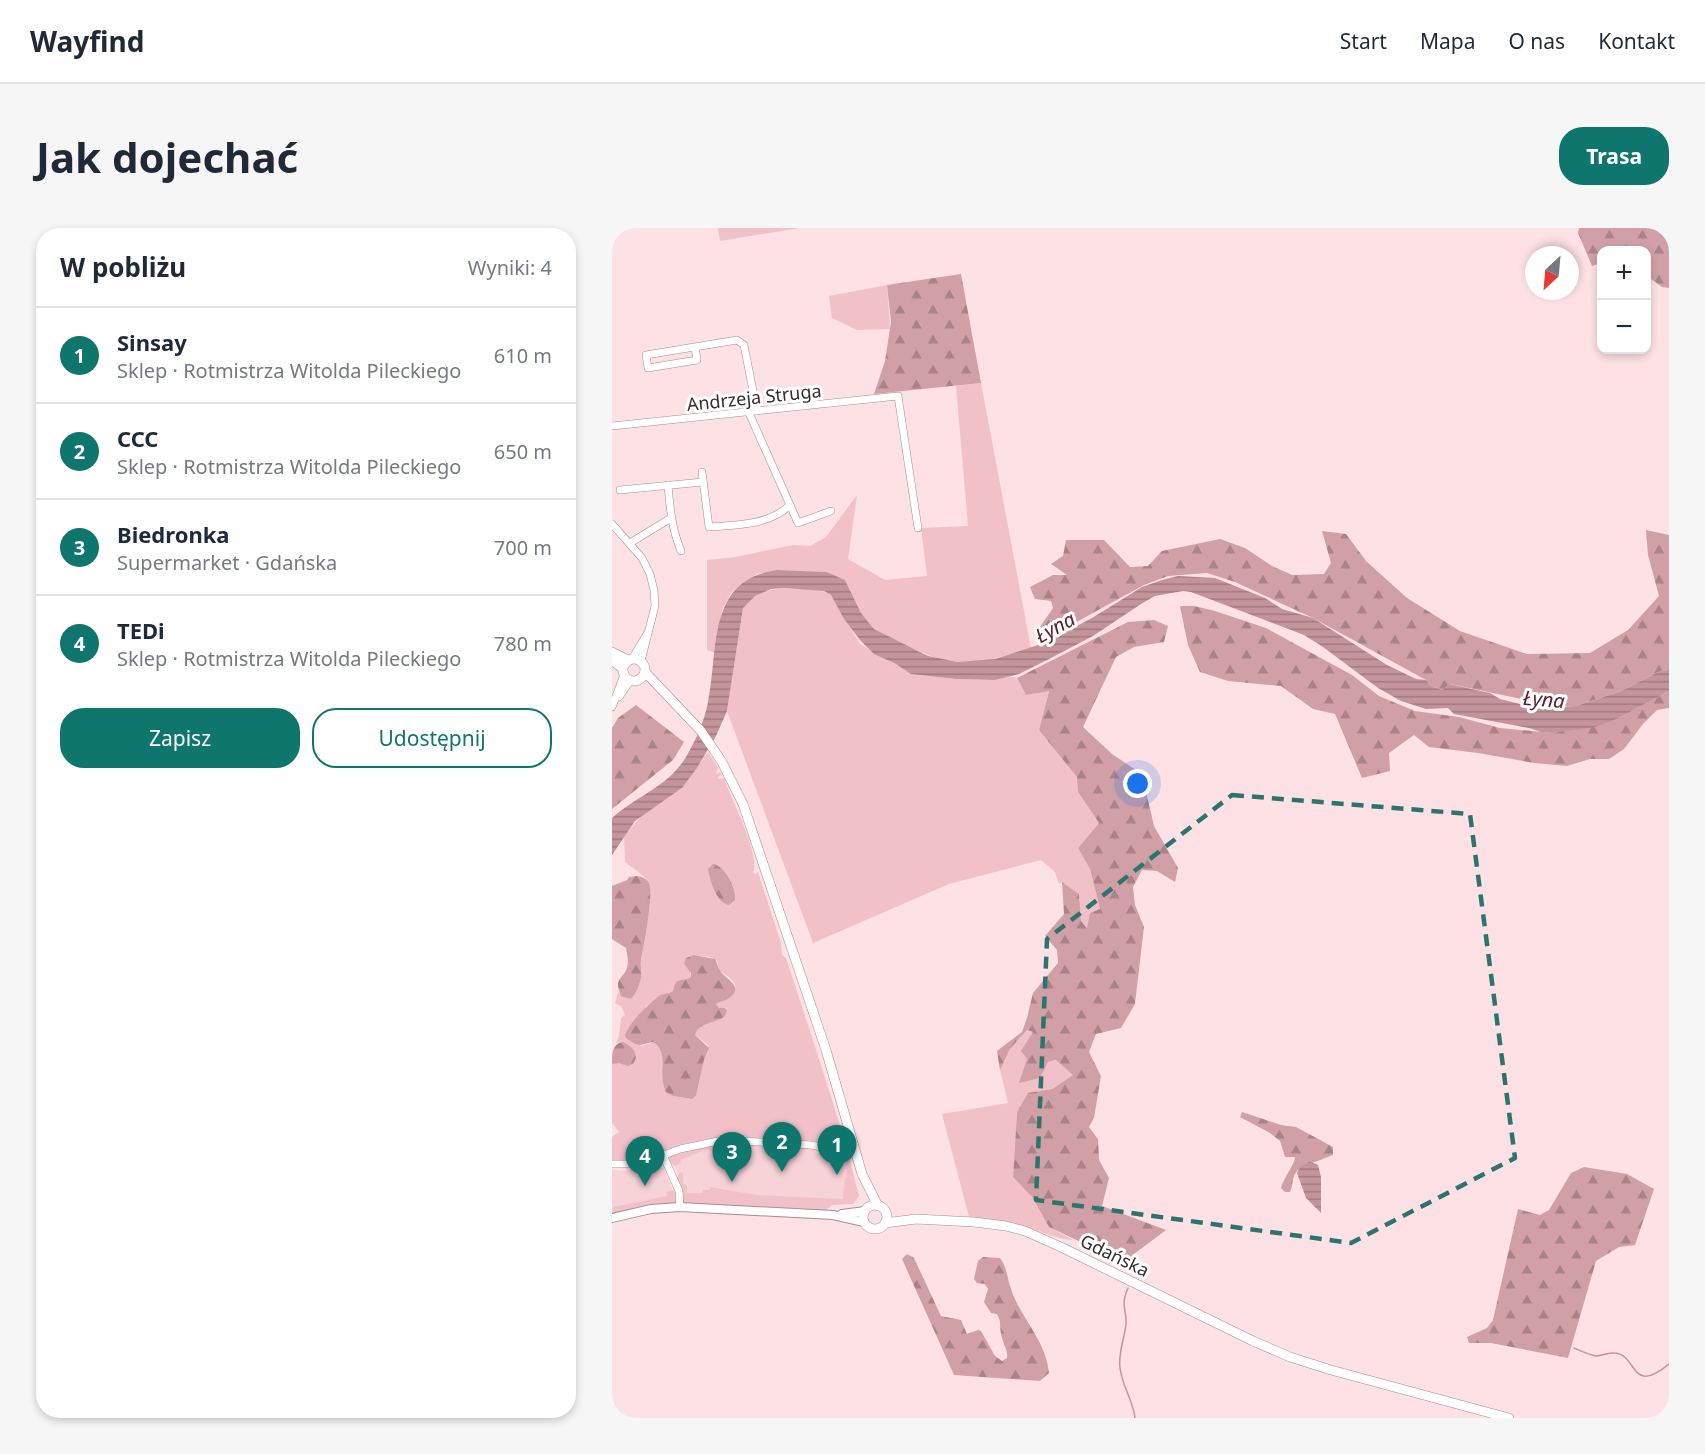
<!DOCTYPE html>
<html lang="pl">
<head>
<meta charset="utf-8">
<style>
  :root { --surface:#fff; --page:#f6f6f7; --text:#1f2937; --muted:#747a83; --line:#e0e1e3; --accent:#0f766e }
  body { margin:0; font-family:"Noto Sans",sans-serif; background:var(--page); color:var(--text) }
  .controls { position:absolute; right:18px; top:18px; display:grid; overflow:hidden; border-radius:12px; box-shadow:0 3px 9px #0003 }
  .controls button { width:54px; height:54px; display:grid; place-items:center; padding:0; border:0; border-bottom:2px solid var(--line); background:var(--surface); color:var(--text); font:30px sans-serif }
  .compass { position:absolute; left:913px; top:18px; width:54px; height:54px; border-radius:50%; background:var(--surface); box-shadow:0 3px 9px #0003; rotate:206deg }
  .you { position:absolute; left:526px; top:556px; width:21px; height:21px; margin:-15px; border:4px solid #fff; border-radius:50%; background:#1a73e8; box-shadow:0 0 0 9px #1a73e833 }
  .badge { display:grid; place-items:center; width:39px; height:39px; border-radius:50%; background:var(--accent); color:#fff; font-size:20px; font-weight:700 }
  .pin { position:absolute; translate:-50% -50px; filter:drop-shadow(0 2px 3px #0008) }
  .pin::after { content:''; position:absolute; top:32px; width:21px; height:18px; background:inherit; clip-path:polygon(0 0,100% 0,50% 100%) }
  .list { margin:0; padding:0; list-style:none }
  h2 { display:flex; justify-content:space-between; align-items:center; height:78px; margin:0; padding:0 24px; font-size:26px }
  h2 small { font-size:20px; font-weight:400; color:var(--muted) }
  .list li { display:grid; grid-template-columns:39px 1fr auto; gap:18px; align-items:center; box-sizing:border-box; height:96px; padding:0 24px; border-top:2px solid var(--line) }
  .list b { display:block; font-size:22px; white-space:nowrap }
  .list p { margin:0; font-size:20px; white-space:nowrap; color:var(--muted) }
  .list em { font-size:20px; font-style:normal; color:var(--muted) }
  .actions { display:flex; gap:12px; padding:18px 24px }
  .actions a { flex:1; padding:14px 0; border:2px solid var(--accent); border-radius:24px; text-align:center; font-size:21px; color:var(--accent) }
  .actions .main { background:var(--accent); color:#fff }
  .map { position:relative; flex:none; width:1057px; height:1190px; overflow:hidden; border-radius:24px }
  header { display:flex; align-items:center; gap:36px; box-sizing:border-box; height:84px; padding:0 30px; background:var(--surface); border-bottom:2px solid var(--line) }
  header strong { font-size:28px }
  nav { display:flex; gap:33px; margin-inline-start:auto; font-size:21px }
  .intro { display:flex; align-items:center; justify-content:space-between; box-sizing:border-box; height:144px; padding:0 36px }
  h1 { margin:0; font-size:42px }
  .button { padding:15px 27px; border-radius:24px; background:var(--accent); color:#fff; font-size:21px; font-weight:700 }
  main { display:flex; gap:36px; padding:0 36px }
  aside { flex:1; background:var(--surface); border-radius:24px; box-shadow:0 3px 9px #0003 }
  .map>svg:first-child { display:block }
</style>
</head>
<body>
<header>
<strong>Wayfind</strong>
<nav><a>Start</a><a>Mapa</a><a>O nas</a><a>Kontakt</a></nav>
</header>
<div class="intro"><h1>Jak dojechać</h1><a class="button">Trasa</a></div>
<main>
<aside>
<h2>W pobliżu<small>Wyniki: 4</small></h2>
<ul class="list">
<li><span class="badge">1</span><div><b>Sinsay</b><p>Sklep · Rotmistrza Witolda Pileckiego</p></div><em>610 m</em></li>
<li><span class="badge">2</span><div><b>CCC</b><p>Sklep · Rotmistrza Witolda Pileckiego</p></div><em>650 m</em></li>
<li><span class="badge">3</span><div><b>Biedronka</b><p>Supermarket · Gdańska</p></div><em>700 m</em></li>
<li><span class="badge">4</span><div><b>TEDi</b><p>Sklep · Rotmistrza Witolda Pileckiego</p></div><em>780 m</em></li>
</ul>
<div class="actions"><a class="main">Zapisz</a><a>Udostępnij</a></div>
</aside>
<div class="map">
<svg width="1057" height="1190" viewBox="0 0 1057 1190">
  <defs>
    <pattern id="forest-firs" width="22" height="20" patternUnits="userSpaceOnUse" patternTransform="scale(1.5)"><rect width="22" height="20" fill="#d0a0a6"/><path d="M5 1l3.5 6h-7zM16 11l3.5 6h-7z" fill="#aa8387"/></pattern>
    <pattern id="water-rules" width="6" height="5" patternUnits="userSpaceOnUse" patternTransform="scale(1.5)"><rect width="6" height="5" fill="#c4949b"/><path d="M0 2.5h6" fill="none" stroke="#a0797f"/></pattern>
  </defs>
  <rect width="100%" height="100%" fill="#fee1e5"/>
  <!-- built -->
  <g fill="#f7d2d7">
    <polygon points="137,916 200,920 204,925 218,928 219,921 231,921 244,966 242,974 72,965 61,933 81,923"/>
    <polygon points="45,936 51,939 63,968 0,983 0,942 15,943"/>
  </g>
  <!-- grass -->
  <g fill="#f2c1c8" fill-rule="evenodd">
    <polygon points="106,0 188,0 108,13"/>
    <polygon points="275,57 278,101 245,102 220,90 217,68"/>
    <polygon points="369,155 419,420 374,433 346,434 326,431 276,410 262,401 249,385 233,352 215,344 165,342 145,346 119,365 110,382 103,425 95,422 95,332 124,329 181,317 198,318 214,309 245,267 236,331 273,352 315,348 309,300 356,298 344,158"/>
    <path d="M173,360C189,362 205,358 219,367L248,416L295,443L307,447L344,451L383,452L396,448L405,450L414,467L437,462L427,502L466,549V564L487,595L466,620L478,641L488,681L476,700L469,693L467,666L450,654L447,656L443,644L429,632L337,656L201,715L115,483L131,380C142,364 155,362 173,360Z"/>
    <path d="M96,524L106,540L104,546L108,544L110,547L106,549L107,551L112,550C118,569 149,627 141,644L143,646L146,644L169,715L170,727L174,730C193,788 213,848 231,907L218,914L110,908L67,917L28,932H0V909L7,904L0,895V836L1,834L7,835L11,814L4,815L7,808L9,790L13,787L9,778L3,775L7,762V765L19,771C25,765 27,758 29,750C30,743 28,737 29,731C32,718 42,667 37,656C34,647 20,640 13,634L12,607L31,587L70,560ZM82,727L99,729L105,733L107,741C110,746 115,747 119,751C132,764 112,771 104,776L107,780L83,803V807L96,817V824L92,832L84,868L80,871L61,868L50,838V822L42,814L30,818L20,815L34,778L44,773L47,769L61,763L62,757L79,749L78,742Z"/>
    <path d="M415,802L421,804L436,834L445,832L461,847L440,861L416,866L405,884L401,949L420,969L437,999L461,1012C443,1011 432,1004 415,999C395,994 377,991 357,989L330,886L396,875L388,842L398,821Z"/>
    <polygon points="232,909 247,968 241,976 220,977 213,983 72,976 65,950 68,944 71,945 71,956 75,957 75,965 91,965 91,962 98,962 98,959 145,967 231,971 233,950 235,949 234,932 231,928 211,929 211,926 217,926 218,916"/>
    <polygon points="106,916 137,916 140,920 139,925 94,922 94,925 92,922 68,932 69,935 62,938 57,932 58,928"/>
    <polygon points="63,962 64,974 63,976 0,988 1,979 55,968 54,964"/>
  </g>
  <!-- forest -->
  <g fill="url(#forest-firs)">
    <polygon points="967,0 1057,0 1057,60 1050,59 1035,48 1034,22 990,22 989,35 980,38 966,5"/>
    <polygon points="349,46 369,155 262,166 273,133 279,94 275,57"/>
    <polygon points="1034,302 1057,307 1057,441 1044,445 1009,463 964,478 943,478 838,456 830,462 819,458 814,452 701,390 623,354 595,345 556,348 532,357 439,408 423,406 441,380 439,373 423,371 418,359 441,347 455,347 439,336 451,328 454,312 492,312 518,339 536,338 550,323 608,311 633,320 660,338 680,347 712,346 719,335 710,303 734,306 754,333 795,370 848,403 915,426 978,425 1016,402 1047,368 1036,327"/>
    <polygon points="568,378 582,378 603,383 654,400 740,447 767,468 803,483 847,489 888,500 941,505 956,502 1007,490 1057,463 1057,480 1045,482 1031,496 1012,521 997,531 978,531 955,538 922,535 866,525 817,519 802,507 777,525 778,543 750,550 723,486 701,481 669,458 616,453 588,444 576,417"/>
    <polygon points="542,392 556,398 552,414 522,419 504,429 471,499 500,526 530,546 542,598 566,640 563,654 545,643 530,642 521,659 523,677 532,699 523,776 509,800 484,806 477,824 489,848 482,890 477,899 486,911 487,932 497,950 490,978 554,1002 522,1026 517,1037 437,999 420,969 401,949 405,884 416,865 440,861 461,847 444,832 436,834 428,850 407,855 415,831 409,823 421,804 415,802 398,821 388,842 385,823 410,804 415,790 421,765 446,735 445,722 433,708 452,686 450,654 467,666 469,693 475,700 478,685 488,681 478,641 466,620 487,595 466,564 465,549 427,502 437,463 414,467 405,450 516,394"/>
    <polygon points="24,477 72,514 61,532 0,581 0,500 6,490"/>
    <path d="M101,636C113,638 124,660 123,672L117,677C104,675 98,652 96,641Z"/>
    <path d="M25,648C30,649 34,650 37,655C42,666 32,718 29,731C28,737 30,743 29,750C27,758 25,765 19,771L9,768C2,749 9,754 15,740C17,734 15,726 14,720L0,711V658L15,652L17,649Z"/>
    <path d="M82,727L103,731C105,735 106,740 109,744C114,751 133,759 117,770C114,773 108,773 104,776L107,780H112L115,782L113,788C103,796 86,794 83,807L97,820L92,832L84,868L80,871L61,868L54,864C45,846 58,824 41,814C27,817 27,820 14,810L13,807C19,792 36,777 47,768C51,765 57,766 61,763C64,747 70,755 79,749V745L72,736L74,730Z"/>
    <path d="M11,814C19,818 23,821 24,830L21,836L16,838L7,835L0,836C0,825 0,816 11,814Z"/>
    <path d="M630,884L669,897L684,899L721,919V927L703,934L698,933C692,937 684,942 682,948C680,953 681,958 678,964H673L669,960C672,949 683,936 683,929H673L668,913L658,905L628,889Z"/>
    <polygon points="972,939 1015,946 1042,961 1023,1017 1007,1019 984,1033 956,1130 879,1115 857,1115 855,1109 875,1100 881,1092 906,981 928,987 937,982 959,945"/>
    <path d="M295,1026L302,1030L329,1088L349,1092L355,1106L366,1102L369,1103L383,1128L390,1133L395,1130C396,1122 392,1118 390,1110C387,1101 390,1094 385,1086L379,1085L372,1074L376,1061L373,1056L365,1055L362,1051L366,1033L371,1029L388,1030C395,1039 395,1050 399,1061C409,1091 434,1112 437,1145L428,1153L342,1147L290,1031Z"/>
  </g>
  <!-- water -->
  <g fill="url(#water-rules)">
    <path d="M165,342L215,344L233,352L249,385L262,401L316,428L346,434L383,431L435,414L480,390L530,359L550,352L566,348L603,350L653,370L670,381L701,390L775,437L804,451L814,452L819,458L830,462L837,456L878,465L888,471L912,477L925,480L964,478L1009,463L1044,445L1057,441V463L1007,490L983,499L941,505L929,504L917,500L842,486L836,480L814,481L789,473L766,460L711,419L692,407L579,364L571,363L543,368L529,376L481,408L437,431L407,446L383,452L344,451L299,446L282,435L262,426L248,412L232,391L219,367L212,363L173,360L159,361L143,368L131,380L115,483L104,508L85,540L70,560L23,593L0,627V590C23,569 57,558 74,529C84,512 92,494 96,474C107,421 94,352 165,342Z"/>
    <polygon points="698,933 706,937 709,949 709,985 694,970 685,945 688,939"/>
  </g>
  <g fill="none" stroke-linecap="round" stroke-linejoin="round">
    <!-- stream -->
    <g stroke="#c4949b" stroke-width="1.5">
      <path d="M516,1060C508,1078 515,1081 514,1097C512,1111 506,1126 508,1140C510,1158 521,1172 523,1190"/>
      <path d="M962,1120C969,1123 977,1127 984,1128C991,1128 997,1124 1003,1125C1026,1127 1018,1168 1057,1136"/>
    </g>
    <!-- minor casing -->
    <g stroke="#a68c8f" stroke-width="8">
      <g id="minor">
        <polyline points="83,120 85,132 36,140 34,127 125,112 132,117 145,183"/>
        <polyline points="137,185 186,295 219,283"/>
        <polyline points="0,198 286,168 306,300"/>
        <path d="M90,244L97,299C124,297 158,297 178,277"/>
        <path d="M56,257C58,281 60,301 69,323"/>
        <polyline points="8,262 91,254"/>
        <polyline points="0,296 30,330 38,346 42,362 43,378 29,433"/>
        <polyline points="18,315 59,290"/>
        <polyline points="20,431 35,406"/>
        <polyline points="7,469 18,453"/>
        <polyline points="0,479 12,447"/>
        <polyline points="51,927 67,963 68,979"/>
        <polyline points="0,936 29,936 68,921 111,912 199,917 214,920"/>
      </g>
    </g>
    <!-- tertiary casing -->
    <g stroke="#a68c8f" stroke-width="10">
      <g id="tertiary">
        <polyline points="230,986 253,983"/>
        <polyline points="0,990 39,981 68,979 221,987 252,994"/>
      </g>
    </g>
    <!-- secondary casing -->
    <g stroke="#a68c8f" stroke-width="10">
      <g id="secondary">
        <polyline points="0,424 16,432"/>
        <circle cx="22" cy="442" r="11"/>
        <polyline points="0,432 10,440"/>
        <polyline points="33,444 89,503 110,534 131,576 214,822 250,946 266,978"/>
        <circle cx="263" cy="989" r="12"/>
        <polyline points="273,995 304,991 362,994 394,998 413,1003 451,1020 641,1113 678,1129 719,1142 897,1190"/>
      </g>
    </g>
    <!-- minor -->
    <use href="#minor" stroke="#fff" stroke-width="7"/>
    <!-- tertiary -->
    <use href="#tertiary" stroke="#fff" stroke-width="8"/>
    <!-- secondary -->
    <use href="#secondary" stroke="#fff" stroke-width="9"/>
  </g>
  <!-- marked area -->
  <path fill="none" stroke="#2b7470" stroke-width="4.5" stroke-dasharray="12 8" stroke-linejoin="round" d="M620,567L858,586L903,930L739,1015L424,972L435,711Z"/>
  <g text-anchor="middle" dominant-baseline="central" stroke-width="6" stroke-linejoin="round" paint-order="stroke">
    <!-- street labels -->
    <g font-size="18" fill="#352a2c" stroke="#fff">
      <text transform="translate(142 169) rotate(-6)">Andrzeja Struga</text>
      <text transform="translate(503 1027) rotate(26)">Gdańska</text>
    </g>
    <!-- water labels -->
    <g font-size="20" font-style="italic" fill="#5d212e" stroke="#fff">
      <text transform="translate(443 399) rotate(-29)">Łyna</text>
      <text transform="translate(932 471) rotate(5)">Łyna</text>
    </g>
  </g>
</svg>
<div class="controls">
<button>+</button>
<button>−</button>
</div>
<svg class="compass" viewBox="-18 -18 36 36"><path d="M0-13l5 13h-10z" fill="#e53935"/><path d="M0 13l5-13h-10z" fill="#747a83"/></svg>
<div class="you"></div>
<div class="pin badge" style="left:225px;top:947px">1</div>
<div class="pin badge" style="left:170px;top:944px">2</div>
<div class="pin badge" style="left:120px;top:954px">3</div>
<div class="pin badge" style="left:33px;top:958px">4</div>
</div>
</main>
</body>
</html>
